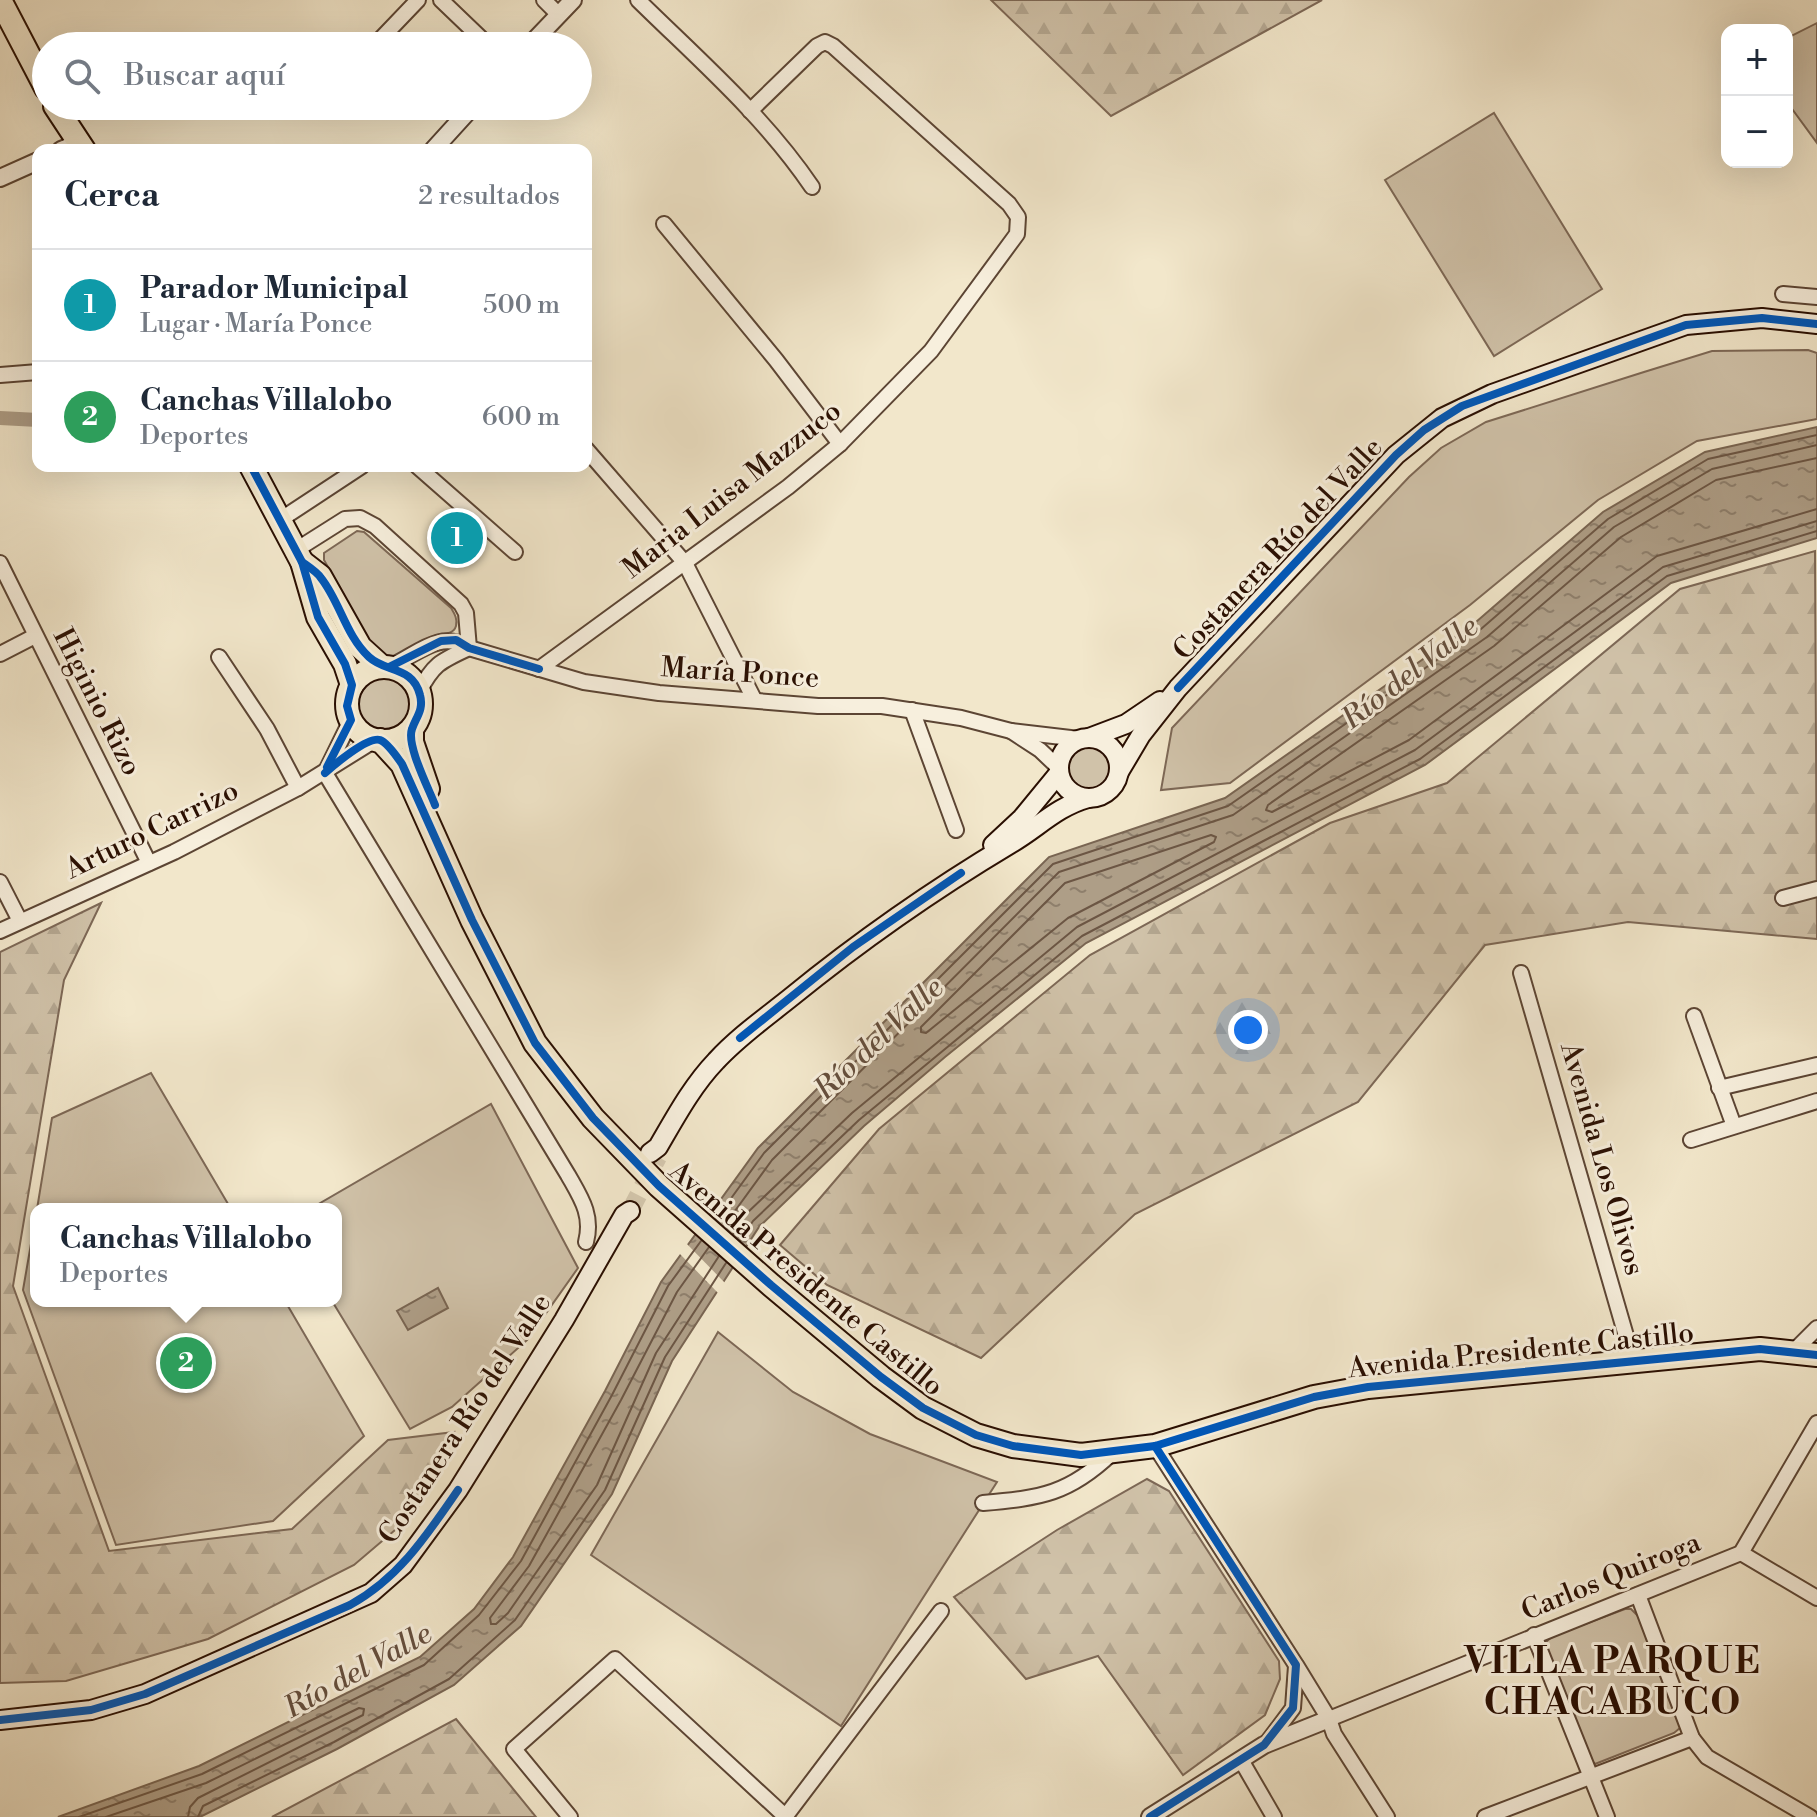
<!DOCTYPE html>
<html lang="es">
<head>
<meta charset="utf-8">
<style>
  :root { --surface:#fff; --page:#f2f2f3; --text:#1f2937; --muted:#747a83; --line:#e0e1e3; --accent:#1a73e8 }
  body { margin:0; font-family:"Libre Bodoni",serif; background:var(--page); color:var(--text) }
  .controls { position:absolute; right:24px; top:24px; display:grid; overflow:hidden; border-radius:16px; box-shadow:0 8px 32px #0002 }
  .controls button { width:72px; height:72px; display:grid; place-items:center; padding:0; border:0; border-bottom:2px solid var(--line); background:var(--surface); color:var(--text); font:40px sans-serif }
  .you { position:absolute; left:1248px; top:1030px; width:28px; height:28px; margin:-20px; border:6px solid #fff; border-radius:50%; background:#1a73e8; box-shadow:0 0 0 12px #1a73e833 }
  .badge { display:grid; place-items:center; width:52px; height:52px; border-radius:50%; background:var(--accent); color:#fff; font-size:26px; font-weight:700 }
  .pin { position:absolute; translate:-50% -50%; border:4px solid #fff; box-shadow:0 2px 8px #0006 }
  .popup { position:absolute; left:30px; top:1203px; width:312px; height:104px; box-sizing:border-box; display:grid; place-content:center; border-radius:16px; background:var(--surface); filter:drop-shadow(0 2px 6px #0005); font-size:26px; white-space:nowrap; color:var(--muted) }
  .popup b { font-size:30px; color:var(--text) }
  .popup::after { content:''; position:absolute; left:50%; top:100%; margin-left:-16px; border:16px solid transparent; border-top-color:var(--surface) }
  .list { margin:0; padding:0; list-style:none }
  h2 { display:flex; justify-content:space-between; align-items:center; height:104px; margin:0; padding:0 32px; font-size:34px }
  h2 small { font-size:26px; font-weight:400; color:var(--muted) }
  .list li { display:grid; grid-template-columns:52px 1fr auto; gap:24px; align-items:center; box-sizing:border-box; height:112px; padding:0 32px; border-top:2px solid var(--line) }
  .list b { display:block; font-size:30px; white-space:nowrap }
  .list p { margin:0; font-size:26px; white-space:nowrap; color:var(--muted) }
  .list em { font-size:26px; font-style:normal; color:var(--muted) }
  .icon { flex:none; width:44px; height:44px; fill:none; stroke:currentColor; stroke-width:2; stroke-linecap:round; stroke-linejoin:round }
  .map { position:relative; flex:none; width:1817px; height:1817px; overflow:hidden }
  .search { position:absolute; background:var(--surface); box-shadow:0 8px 32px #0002; left:32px; top:32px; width:560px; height:88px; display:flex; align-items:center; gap:20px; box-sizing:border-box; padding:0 28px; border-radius:44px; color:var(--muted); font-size:30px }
  .panel { position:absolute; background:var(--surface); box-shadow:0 8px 32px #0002; left:32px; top:144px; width:560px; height:328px; border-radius:16px }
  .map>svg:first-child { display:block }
</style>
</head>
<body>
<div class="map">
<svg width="1817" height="1817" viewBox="0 0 1817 1817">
  <defs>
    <pattern id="forest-firs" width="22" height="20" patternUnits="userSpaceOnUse" patternTransform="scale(2)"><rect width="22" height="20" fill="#d0c2a9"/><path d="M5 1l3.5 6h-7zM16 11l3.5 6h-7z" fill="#b3a690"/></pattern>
    <pattern id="water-ripples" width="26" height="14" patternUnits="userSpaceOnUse" patternTransform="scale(2)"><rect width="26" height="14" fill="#ae9e87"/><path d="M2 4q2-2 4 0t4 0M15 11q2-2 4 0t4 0" fill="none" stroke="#8e7f6c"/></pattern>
  </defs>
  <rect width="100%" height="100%" fill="#f2e7cb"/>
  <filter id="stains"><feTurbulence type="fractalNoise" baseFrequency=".0025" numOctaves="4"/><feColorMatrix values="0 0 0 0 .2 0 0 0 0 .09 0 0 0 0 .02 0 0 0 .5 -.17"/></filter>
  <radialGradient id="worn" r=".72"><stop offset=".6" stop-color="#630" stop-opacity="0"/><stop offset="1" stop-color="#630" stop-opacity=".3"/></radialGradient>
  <!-- green -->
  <g fill="#d0c2a9" stroke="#7d6856" stroke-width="2">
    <polygon points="1817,23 1817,143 1787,102 1787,38"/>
    <polygon points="1494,113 1602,289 1494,356 1385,180"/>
    <polygon points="1808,350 1817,353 1817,419 1697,441 1598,500 1470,605 1230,783 1161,790 1172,728 1409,477 1441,448 1486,422 1644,372 1712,351"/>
    <path d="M357,531L364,532L451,608C454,613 458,619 456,626C453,636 441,633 434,636C415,644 406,661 383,660L344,610V595L324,560V553Z"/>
    <circle cx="385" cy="704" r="27"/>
    <circle cx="1089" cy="767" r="25"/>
    <polygon points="151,1073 231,1209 37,1209 52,1118"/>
    <polygon points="491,1104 578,1268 527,1340 452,1407 410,1429 332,1301 336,1301 336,1209 310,1209"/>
    <polygon points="36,1215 36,1301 285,1301 364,1436 273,1521 116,1545 23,1290"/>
    <polygon points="718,1332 793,1392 870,1434 997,1482 841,1726 591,1555"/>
    <polygon points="1625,1609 1631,1609 1638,1616 1681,1722 1680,1728 1674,1733 1595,1764 1588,1757 1546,1647 1547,1641 1553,1636"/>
  </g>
  <!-- forest -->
  <g fill="url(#forest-firs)" stroke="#7d6856" stroke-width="2">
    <polygon points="991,0 1322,0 1111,116"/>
    <polygon points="1815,551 1817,939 1628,922 1485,945 1358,1102 1135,1214 981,1358 827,1285 780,1245 879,1129 1090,955 1330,823 1447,783 1680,589"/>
    <polygon points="101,903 64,980 13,1286 109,1551 292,1529 388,1440 454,1432 415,1513 354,1565 208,1639 66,1681 0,1683 0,952"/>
    <polygon points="1147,1479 1169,1491 1279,1661 1280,1679 1265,1715 1183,1775 1098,1656 1026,1679 954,1597 1057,1530"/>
    <polygon points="456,1719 536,1817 272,1817"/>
  </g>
  <!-- water -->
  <g fill="url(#water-ripples)" stroke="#796552" stroke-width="2">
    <polygon points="1817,427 1817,538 1671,583 1425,765 1086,943 945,1057 864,1126 759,1227 672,1361 612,1494 521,1626 454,1685 337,1749 200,1817 58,1817 199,1766 420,1657 474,1609 513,1557 605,1391 661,1282 758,1148 1049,857 1225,798 1476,622 1603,512 1705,452"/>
    <polygon points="438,1288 448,1308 408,1330 397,1311"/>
  </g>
  <!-- pier -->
  <polygon fill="#f2e7cb" points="685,1242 726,1284 720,1295 678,1252"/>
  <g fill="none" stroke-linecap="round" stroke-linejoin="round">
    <!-- shore -->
    <g stroke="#6c5644" stroke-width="2">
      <polyline points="1817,458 1716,480 1621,537 1494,646 1268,805 1266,810 1272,812 1409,740 1657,556 1817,509"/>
      <polygon points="1211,835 1216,837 1214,842 1068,918 926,1033 921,1032 921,1027 1065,883"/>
      <polyline points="716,1219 764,1153 1053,864 1228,806 1481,629 1608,519 1708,459 1817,435"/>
      <polyline points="724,1226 772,1160 1059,872 1233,815 1487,637 1614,527 1712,469 1817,445"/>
      <polyline points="733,1234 746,1214 852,1113 1077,927 1415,750 1663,567 1817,521"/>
      <polyline points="740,1241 753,1221 859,1120 1082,936 1420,759 1667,576 1817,531"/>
      <polyline points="709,1247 677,1292 621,1400 529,1566 490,1618 491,1624 496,1624 508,1613 597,1485 656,1353 719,1256"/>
      <polyline points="79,1817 202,1774 424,1665 479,1615 521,1561 612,1395 668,1286 701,1241"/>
      <polyline points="106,1817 206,1783 359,1708 364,1709 363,1715 198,1798 190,1807 188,1817"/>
      <polyline points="198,1817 203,1806 334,1742 449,1679 515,1620 605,1490 665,1357 726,1263"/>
    </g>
    <!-- canal -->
    <polyline stroke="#ae9e87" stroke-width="14" points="0,418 38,420"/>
    <!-- secondary-tunnel -->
    <polyline stroke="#d4c7ad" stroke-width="18" stroke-dasharray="18 9" stroke-linecap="butt" points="630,1211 658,1157"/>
    <!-- minor casing -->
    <g stroke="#5c4534" stroke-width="18">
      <g id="minor">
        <polyline points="441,0 489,46"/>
        <polyline points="544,0 559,15"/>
        <path d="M638,0C698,59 764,116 812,187"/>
        <polyline points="374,46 418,0"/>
        <polyline points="664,224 776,360 840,444"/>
        <polyline points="1783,294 1817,297"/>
        <polyline points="0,375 38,372"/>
        <polyline points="586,449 685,563 754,699"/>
        <polyline points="417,466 515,552"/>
        <polyline points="280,520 362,466"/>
        <polyline points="296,550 345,519 360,518 375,526 461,604 466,613 469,648"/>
        <polyline points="0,563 149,863"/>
        <polyline points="0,654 35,636"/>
        <polyline points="219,657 267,729 298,788"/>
        <path d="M389,667C417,655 439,629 469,648L584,682L659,693L818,706H882L961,718L1011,731L1079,739"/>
        <polyline points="539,669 788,487 840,444 931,351 1017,234 1018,217 1009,204 833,46 825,42 817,46 750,111"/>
        <path d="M419,692C433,664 441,661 469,648"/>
        <polyline points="912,710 956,830"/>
        <polyline points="1011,731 1040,750 1059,768"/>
        <path d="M325,773L568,1175C581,1198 593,1215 586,1242"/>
        <polyline points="325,773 351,720"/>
        <polyline points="0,882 20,921"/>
        <polyline points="1783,898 1817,889"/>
        <polyline points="0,931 174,852 298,788 375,740"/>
        <polyline points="1521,973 1633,1360"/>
        <polyline points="1694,1016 1734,1126"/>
        <polyline points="1719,1088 1817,1065"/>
        <polyline points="1691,1140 1817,1101"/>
        <polyline points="1794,1351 1817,1328"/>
        <polyline points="1155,1446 1296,1665 1329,1719 1334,1734 1387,1817"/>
        <path d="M983,1503C1041,1498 1069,1494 1112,1453"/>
        <polyline points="1741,1553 1817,1598"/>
        <polyline points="1638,1595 1692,1738 1707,1757 1810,1817"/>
        <polyline points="1534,1635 1607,1817"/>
        <polyline points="1329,1719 1741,1553 1817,1423"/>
        <polyline points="1266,1744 1293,1708 1296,1666"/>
        <polyline points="1241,1760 1274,1817"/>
        <polyline points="570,1817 514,1749 615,1659 786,1817"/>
        <polyline points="785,1817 941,1611"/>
        <polyline points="1485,1817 1692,1738"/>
      </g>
    </g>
    <!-- tertiary casing -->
    <g stroke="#5c4534" stroke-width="20">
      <g id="tertiary">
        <polyline points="529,46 573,0"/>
        <polyline points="61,150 80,142"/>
        <polyline points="433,150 473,106"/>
        <polyline points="0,178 38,161"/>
        <polyline points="1150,1817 1264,1745 1329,1719"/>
      </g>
    </g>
    <!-- secondary casing -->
    <g stroke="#2a0f02" stroke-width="22">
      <g id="secondary">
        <circle cx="1089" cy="768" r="30"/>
        <polyline points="1089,738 1126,724 1160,701"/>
        <polyline points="1119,772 1141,735 1178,688 1396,455 1442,418 1492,394 1686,325 1762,318 1817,324"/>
        <polyline points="993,845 1022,818 1059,773"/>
        <path d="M650,1153L658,1147C675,1118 692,1086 716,1061C738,1037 765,1018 790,998C860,941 933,890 1010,844C1038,828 1056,807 1088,798"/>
        <polyline points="0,1720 91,1710 145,1694 371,1593 403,1565 458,1490 564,1320 624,1215 630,1211"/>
      </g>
    </g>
    <!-- primary casing -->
    <g stroke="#2a0f02" stroke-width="26">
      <g id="primary">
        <polyline points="0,0 46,88"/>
        <polyline points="55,106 84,150"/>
        <polyline points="251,466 302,562 318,617 345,664 352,685"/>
        <polyline points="302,562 320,576 360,647 382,667"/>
        <circle cx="384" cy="704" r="37"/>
        <polyline points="412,729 412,742 428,789"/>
        <polyline points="380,740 402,764 472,920 535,1043 593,1118 659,1186 771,1285 881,1377 923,1408 976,1435 1013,1446 1081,1455 1155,1446 1314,1397 1368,1387 1760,1349 1817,1355"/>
      </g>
    </g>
    <!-- minor -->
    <use href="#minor" stroke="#f7efdd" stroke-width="14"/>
    <!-- tertiary -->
    <use href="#tertiary" stroke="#f7efdd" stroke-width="16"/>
    <!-- secondary -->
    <use href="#secondary" stroke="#f7efdd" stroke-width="18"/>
    <!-- primary -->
    <use href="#primary" stroke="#f2e7cb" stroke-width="22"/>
    <!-- cycleway casing -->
    <g stroke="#f7efdd" stroke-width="13">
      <g id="cycleway">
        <polyline points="251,466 302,562 318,617 345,664 352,685 347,706 351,720 327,767"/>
        <path d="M302,562C309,567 317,572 321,578C340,602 346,636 369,657C386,673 413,666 420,695C424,710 416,717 412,729C406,745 429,789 435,805"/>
        <polyline points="389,667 441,641 456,640 469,648 539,669"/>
        <polyline points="1178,688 1396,455 1424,430 1462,406 1686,325 1762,318 1817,324"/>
        <path d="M325,773C334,765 368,736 380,740C388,743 397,757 402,764L472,920L535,1043L593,1118L659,1186L771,1285L881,1377L923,1408L976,1435L1013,1446L1081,1455L1155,1446L1314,1397L1368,1387L1760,1349L1817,1355"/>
        <polyline points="740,1038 853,947 961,873"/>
        <path d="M0,1720L91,1710L145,1694L350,1605C399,1578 427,1535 458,1490"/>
        <polyline points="1150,1817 1264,1745 1293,1708 1296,1665 1155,1446"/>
      </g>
    </g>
    <!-- cycleway -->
    <use href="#cycleway" stroke="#0057b8" stroke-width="8"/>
  </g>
  <g text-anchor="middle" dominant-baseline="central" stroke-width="6" stroke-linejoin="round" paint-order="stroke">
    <!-- street labels -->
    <g font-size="28" fill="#2a0f02" stroke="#f7efdd">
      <text transform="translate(732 490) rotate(-38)">Maria Luisa Mazzuco</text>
      <text transform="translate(1278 549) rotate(-47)">Costanera Río del Valle</text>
      <text transform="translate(740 673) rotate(4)">María Ponce</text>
      <text transform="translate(97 702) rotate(63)">Higinio Rizo</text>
      <text transform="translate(152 830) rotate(-26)">Arturo Carrizo</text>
      <text transform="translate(1602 1159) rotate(74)">Avenida Los Olivos</text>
      <text transform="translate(806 1279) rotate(40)">Avenida Presidente Castillo</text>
      <text transform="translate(1521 1351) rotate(-6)">Avenida Presidente Castillo</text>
      <text transform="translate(465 1419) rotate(-57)">Costanera Río del Valle</text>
      <text transform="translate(1611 1577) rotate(-22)">Carlos Quiroga</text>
    </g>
    <!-- water labels -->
    <g font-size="30" font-style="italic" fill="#654f3e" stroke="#f7efdd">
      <text transform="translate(1410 673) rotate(-38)">Río del Valle</text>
      <text transform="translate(879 1039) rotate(-43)">Río del Valle</text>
      <text transform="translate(358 1671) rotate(-29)">Río del Valle</text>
    </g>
    <!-- district labels -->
    <g font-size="36" font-weight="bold" letter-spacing="2" fill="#2a0f02" stroke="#f7efdd">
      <text x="1613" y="1662">VILLA PARQUE<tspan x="1613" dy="41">CHACABUCO</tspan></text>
    </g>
  </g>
  <rect width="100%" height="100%" filter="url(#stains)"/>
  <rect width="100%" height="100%" fill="url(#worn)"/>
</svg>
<div class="controls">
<button>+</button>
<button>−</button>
</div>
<div class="you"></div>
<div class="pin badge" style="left:457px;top:538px;background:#0f9aa8">1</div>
<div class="pin badge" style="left:186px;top:1363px;background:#2e9e5b">2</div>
<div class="popup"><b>Canchas Villalobo</b>Deportes</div>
<div class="search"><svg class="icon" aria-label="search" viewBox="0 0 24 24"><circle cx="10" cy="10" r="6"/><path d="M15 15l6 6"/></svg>Buscar aquí</div>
<section class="panel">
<h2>Cerca<small>2 resultados</small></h2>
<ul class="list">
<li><span class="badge" style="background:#0f9aa8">1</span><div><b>Parador Municipal</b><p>Lugar · María Ponce</p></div><em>500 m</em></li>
<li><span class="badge" style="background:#2e9e5b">2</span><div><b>Canchas Villalobo</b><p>Deportes</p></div><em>600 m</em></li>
</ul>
</section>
</div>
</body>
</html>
